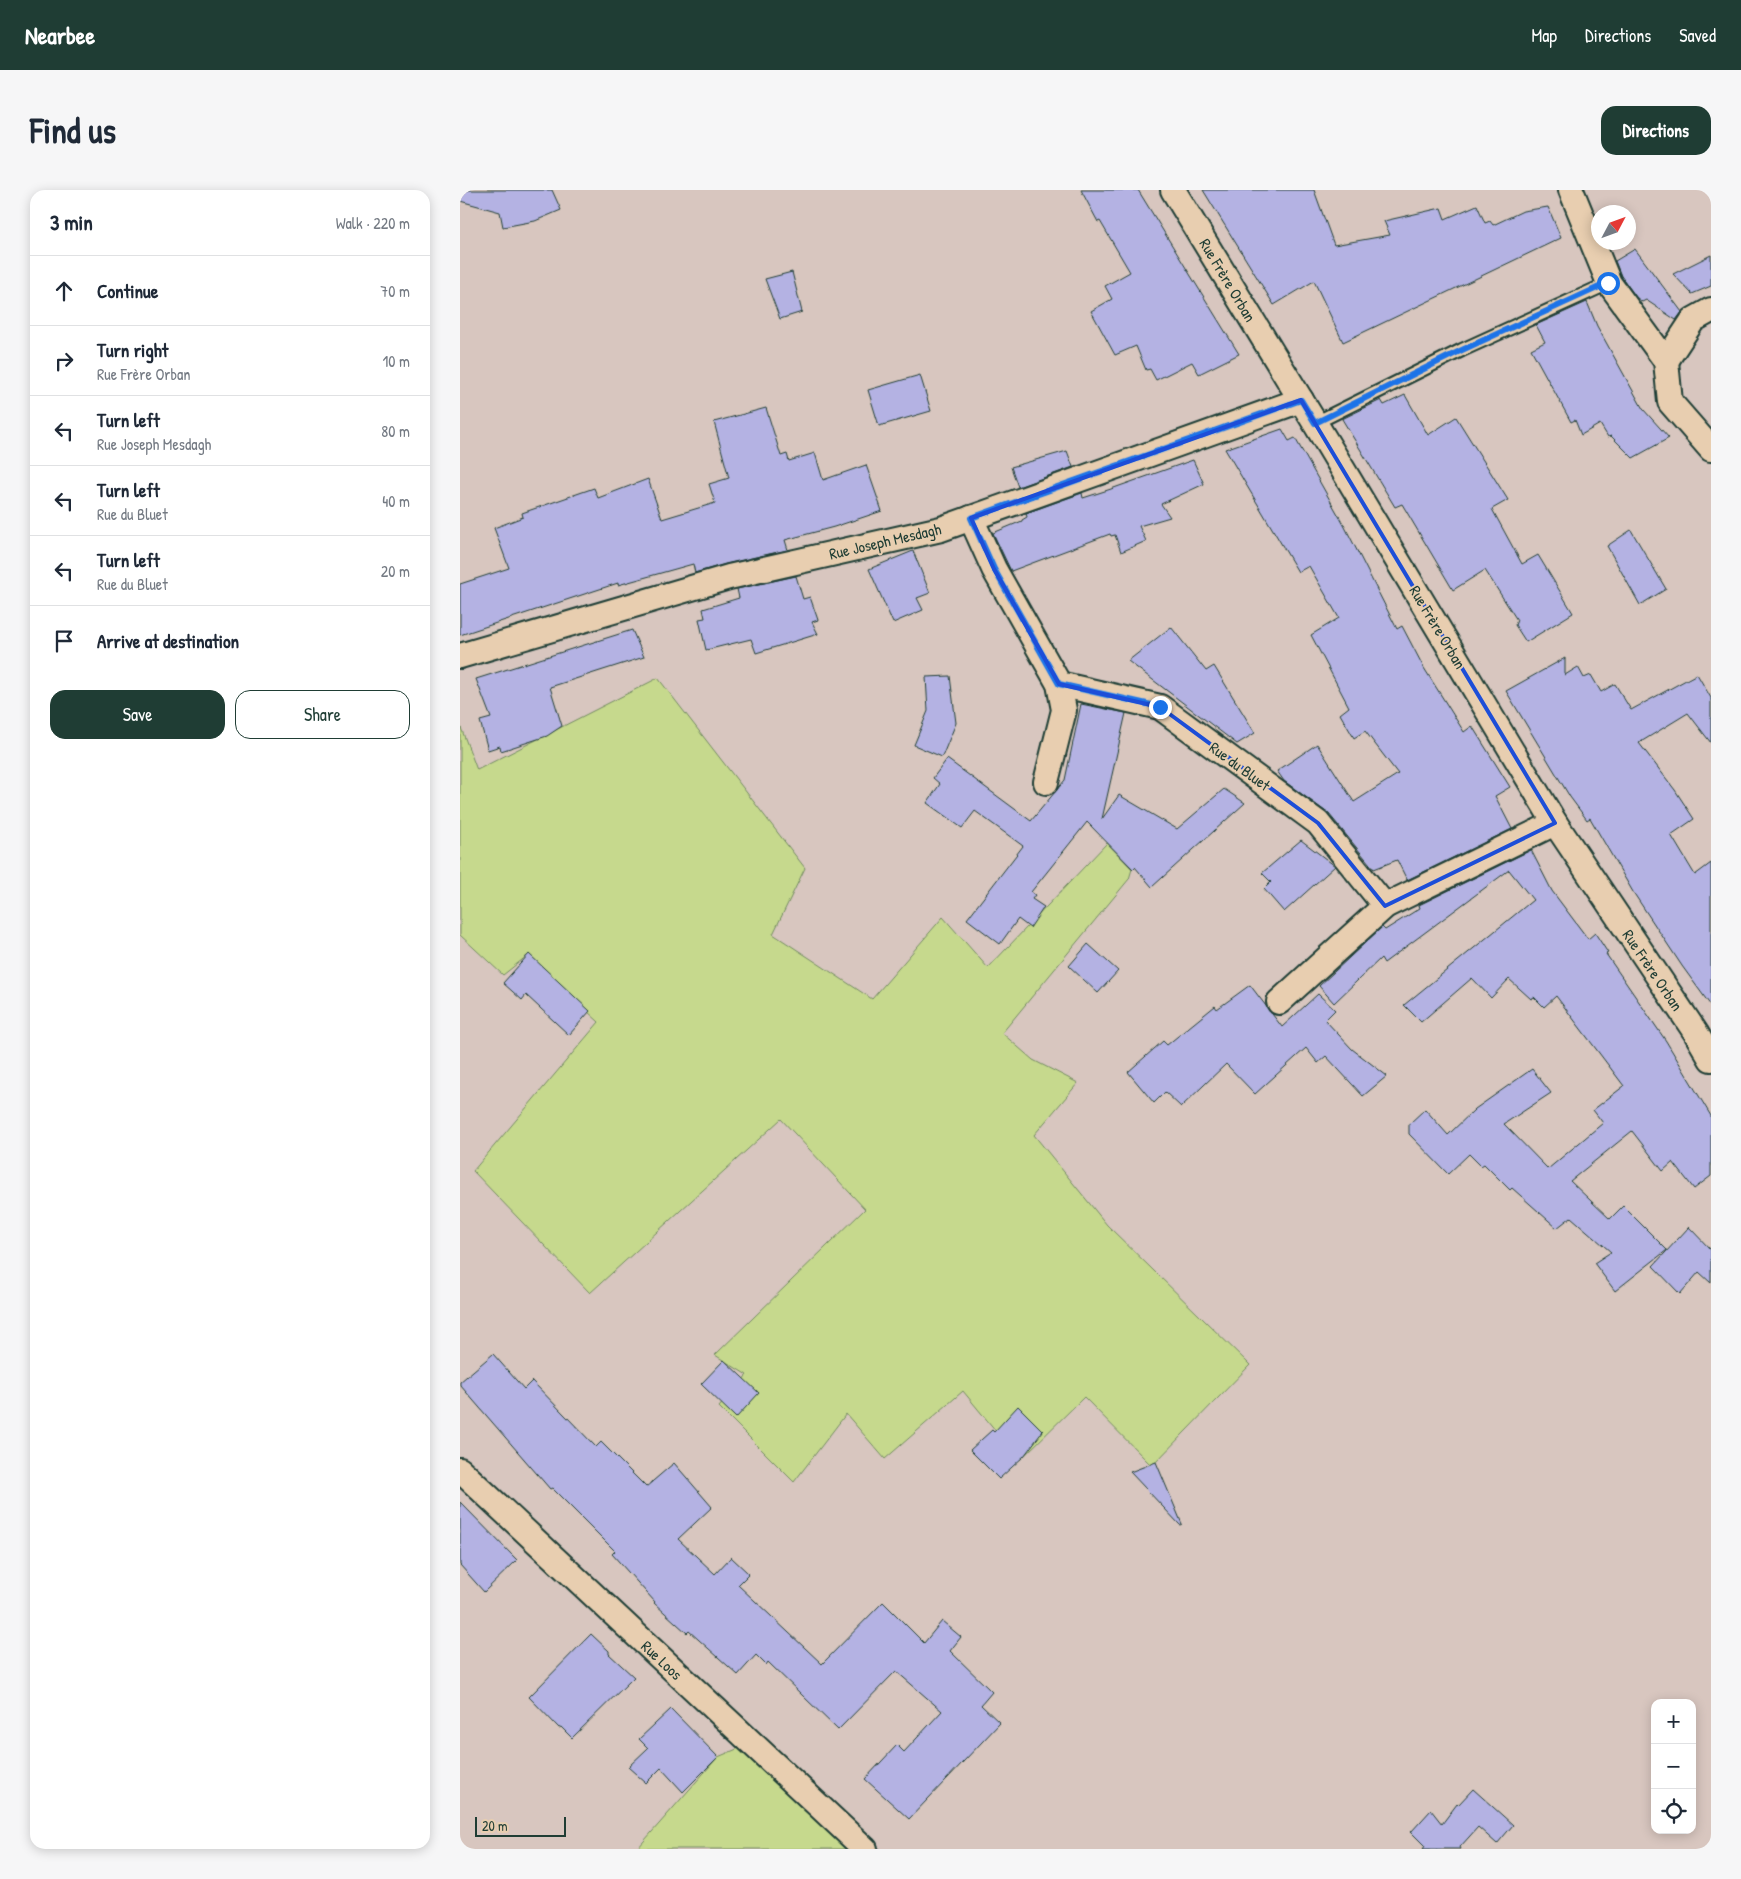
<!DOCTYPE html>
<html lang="en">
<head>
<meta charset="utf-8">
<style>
  :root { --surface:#fff; --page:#f6f6f7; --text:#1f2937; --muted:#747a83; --line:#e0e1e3; --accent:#1f3d34 }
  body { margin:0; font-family:"Patrick Hand",sans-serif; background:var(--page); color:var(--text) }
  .controls { position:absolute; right:15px; bottom:15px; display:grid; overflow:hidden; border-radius:10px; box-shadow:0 2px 12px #0003 }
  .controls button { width:45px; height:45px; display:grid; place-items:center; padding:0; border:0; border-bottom:1px solid var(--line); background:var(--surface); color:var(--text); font:25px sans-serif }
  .compass { position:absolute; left:1131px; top:15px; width:45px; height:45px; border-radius:50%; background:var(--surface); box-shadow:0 2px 12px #0003; rotate:49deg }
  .scale { position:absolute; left:15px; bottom:12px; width:91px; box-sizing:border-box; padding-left:5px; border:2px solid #1f3d34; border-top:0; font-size:14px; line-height:18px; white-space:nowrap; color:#1f3d34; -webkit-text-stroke:4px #e8ceb0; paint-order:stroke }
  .stop { position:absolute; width:15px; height:15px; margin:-11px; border:4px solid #1a73e8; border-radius:50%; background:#fff }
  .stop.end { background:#1a73e8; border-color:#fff; box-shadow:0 1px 5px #0008 }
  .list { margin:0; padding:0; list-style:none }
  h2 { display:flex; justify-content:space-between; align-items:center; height:65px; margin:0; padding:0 20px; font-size:21px }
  h2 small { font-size:16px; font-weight:400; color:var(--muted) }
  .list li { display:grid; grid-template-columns:32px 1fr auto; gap:15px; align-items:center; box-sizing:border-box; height:70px; padding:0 20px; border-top:1px solid var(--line) }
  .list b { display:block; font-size:19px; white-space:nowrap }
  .list p { margin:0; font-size:16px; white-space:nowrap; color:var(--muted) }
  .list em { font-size:16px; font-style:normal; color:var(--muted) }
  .actions { display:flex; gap:10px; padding:15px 20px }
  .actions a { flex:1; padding:11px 0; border:1px solid var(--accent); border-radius:15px; text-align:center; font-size:18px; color:var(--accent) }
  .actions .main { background:var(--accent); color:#fff }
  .icon { flex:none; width:28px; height:28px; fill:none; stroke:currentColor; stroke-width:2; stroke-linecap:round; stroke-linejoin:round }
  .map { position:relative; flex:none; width:1251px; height:1659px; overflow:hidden; border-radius:15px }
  header { display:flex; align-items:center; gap:30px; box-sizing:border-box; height:70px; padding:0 25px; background:var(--accent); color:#fff }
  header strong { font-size:24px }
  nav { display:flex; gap:28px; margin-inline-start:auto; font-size:18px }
  .intro { display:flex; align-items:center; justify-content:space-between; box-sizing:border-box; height:120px; padding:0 30px }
  h1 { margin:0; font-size:35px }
  .button { padding:12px 22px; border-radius:15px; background:var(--accent); color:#fff; font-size:18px; font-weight:700 }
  main { display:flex; gap:30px; padding:0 30px }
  aside { flex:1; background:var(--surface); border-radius:15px; box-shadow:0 2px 12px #0003 }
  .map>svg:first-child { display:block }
</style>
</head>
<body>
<header>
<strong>Nearbee</strong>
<nav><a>Map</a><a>Directions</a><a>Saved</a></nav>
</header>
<div class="intro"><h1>Find us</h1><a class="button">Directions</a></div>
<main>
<aside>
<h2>3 min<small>Walk · 220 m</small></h2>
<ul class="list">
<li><svg class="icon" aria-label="ahead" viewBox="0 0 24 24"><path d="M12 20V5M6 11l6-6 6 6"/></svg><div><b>Continue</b></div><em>70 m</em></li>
<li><svg class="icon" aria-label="right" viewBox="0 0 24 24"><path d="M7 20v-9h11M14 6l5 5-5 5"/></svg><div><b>Turn right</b><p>Rue Frère Orban</p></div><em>10 m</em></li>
<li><svg class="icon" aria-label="left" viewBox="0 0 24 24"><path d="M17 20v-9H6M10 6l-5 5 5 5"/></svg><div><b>Turn left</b><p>Rue Joseph Mesdagh</p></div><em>80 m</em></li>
<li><svg class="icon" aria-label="left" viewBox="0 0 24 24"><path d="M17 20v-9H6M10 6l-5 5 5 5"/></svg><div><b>Turn left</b><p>Rue du Bluet</p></div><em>40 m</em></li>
<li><svg class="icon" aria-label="left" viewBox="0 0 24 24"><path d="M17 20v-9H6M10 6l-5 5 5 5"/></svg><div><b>Turn left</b><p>Rue du Bluet</p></div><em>20 m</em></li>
<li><svg class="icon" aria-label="arrive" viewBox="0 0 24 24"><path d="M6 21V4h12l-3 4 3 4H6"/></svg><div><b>Arrive at destination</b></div></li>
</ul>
<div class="actions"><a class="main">Save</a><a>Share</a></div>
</aside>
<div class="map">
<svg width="1251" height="1659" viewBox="0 0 1251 1659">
  <rect width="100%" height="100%" fill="#d8c6bf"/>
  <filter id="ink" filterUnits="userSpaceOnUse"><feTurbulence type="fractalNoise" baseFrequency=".02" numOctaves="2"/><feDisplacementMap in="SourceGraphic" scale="10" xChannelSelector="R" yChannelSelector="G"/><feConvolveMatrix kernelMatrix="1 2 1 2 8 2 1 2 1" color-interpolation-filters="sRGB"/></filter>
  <g filter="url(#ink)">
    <!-- green -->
    <g fill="#c6d98d" stroke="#728b60">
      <polygon points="198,488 345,678 313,744 412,809 483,727 528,778 647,653 672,679 669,689 542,843 573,870 618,893 574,945 647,1035 790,1175 692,1276 624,1207 560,1270 503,1201 425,1269 386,1224 334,1292 259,1217 287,1185 255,1165 405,1019 321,929 130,1103 13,981 139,832 67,766 43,785 0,745 0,535 17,580"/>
      <polygon points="291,1553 417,1659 177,1659 258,1567"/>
    </g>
    <!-- building -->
    <g fill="#b4b2e3" stroke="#1f3d34">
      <polygon points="0,0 92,0 101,20 75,31 43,37 40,22 0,11"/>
      <polygon points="621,0 678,0 779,164 739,184 732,172 696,190 690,179 686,180 676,156 655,165 631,121 652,109 645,96 670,82 640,31 638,32"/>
      <polygon points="743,0 854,0 874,55 930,45 924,31 981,18 985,29 1017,15 1025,33 1030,31 1033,35 1063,21 1088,17 1101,48 883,152 854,91 814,115"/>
      <polygon points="1175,59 1222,122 1216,130 1186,110 1182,112 1176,107 1161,86 1155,71"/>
      <polygon points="1251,65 1251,96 1232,104 1213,84"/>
      <polygon points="332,82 342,122 320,129 305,89"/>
      <polygon points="1127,112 1137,136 1183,219 1209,248 1173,268 1151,246 1148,247 1140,234 1121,245 1115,230 1111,232 1071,159 1085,152 1076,135"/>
      <polygon points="460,185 471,221 419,236 408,200"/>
      <polygon points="945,205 968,245 996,227 1048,310 1032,319 1062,374 1078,365 1113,423 1066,452 1055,435 1057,430 1025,380 993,400 942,314 935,317 882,229 921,210 924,215"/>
      <polygon points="306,218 321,266 327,264 329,271 355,263 363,290 406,275 422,321 374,337 325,350 328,360 266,374 235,383 233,374 158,395 158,393 0,445 0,394 49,378 34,338 63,327 62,323 134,298 138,308 188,289 202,329 255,313 249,294 269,288 254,232"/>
      <polygon points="822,239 829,251 835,248 884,335 937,439 942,436 964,478 1004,542 1012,536 1050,597 1035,606 1052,639 947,690 937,670 914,679 869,624 824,591 817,581 857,554 894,612 938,584 905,541 894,548 880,524 889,517 851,445 879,428 849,376 838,382 765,259"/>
      <polygon points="607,261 613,277 558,297 551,277"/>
      <polygon points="733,270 744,294 701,314 710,327 679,336 686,351 661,362 655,345 651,346 650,344 551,381 533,343 562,331 562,330 567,327 566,323 622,303 623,308 651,299"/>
      <polygon points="1171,340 1206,399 1180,415 1147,356"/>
      <polygon points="453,361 470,403 457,408 463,420 433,433 409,379"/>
      <polygon points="336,386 343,409 350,407 358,430 352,432 358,444 296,463 291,449 246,460 239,429 245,428 243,419 279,408 277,399"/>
      <polygon points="711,437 746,481 754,476 795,543 777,554 668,471"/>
      <polygon points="172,440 184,467 90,497 102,536 87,546 41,561 40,556 28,560 20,531 31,528 16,489"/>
      <polygon points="1105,468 1105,485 1118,477 1124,488 1131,485 1141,502 1155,494 1171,520 1237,484 1251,508 1251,553 1228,523 1179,553 1215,600 1234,629 1211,645 1235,685 1251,673 1251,816 1222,776 1173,702 1130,628 1127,630 1110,607 1046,501"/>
      <polygon points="490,486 496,533 482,567 454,555 468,521 466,487"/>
      <polygon points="621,514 666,523 642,629 659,605 717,639 764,599 785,613 692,697 675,677 673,679 627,632 571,702 575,705 572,709 584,717 570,738 558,729 540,754 507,729 563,656 515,621 502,638 467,613 480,594 473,588 487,569 571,631 605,590"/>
      <polygon points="841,650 875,676 824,722 804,699 811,692 802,683"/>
      <polygon points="1071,660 1092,701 1128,749 1135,743 1148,763 1146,764 1206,851 1251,926 1251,986 1234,999 1213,972 1203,981 1172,941 1110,991 1150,1029 1163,1016 1207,1060 1155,1101 1134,1073 1151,1062 1111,1027 1097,1038 1052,998 1050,1000 1024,974 1021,976 1009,964 988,984 949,944 949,934 965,919 988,945 1015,919 1072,879 1091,903 1044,934 1088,979 1143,933 1133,920 1164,896 1096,806 1084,817 1074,807 1071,809 1049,789 1031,808 1012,788 961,832 944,815 1073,710 1049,680 924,773 921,768 874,813 859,796 922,737 925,740 960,718 959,715"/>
      <polygon points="628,754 658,781 638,803 609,776"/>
      <polygon points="69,764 130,821 109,845 66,805 62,810 43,793"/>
      <polygon points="790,795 822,837 858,804 875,820 865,830 892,859 927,886 903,906 866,866 858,873 846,858 795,904 766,874 721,917 705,902 694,913 668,882 703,851 707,855 755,816 757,819"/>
      <polygon points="1229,1037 1251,1060 1251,1093 1239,1082 1220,1104 1193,1076"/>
      <polygon points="33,1164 64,1199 72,1191 136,1257 141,1252 186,1297 214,1273 252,1317 218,1349 255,1384 271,1367 289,1384 278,1395 362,1474 423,1412 464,1453 482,1431 501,1447 490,1461 532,1502 521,1515 540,1533 449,1629 405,1589 437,1555 444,1562 482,1521 436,1481 378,1540 308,1472 306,1475 296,1465 278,1485 229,1441 227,1443 194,1413 195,1412 152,1364 155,1361 92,1298 90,1299 0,1195 0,1192"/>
      <polygon points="264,1170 299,1203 276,1228 241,1194"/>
      <polygon points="558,1216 583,1241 564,1266 539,1289 510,1260 532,1240 534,1242"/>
      <polygon points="696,1272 722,1334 720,1335 670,1282"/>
      <polygon points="0,1312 57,1370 24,1402 0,1375"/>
      <polygon points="131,1444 149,1461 149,1464 174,1487 112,1548 101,1537 99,1538 69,1507"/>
      <polygon points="211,1519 258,1567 223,1602 201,1578 186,1593 168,1577 188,1558 179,1549"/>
      <polygon points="1013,1599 1053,1635 1037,1654 1018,1637 1000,1657 1001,1659 963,1659 965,1656 951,1642 971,1620 982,1634 997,1614 998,1615"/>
    </g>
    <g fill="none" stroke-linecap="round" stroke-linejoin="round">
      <!-- lane casing -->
      <g stroke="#1f3d34" stroke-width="16">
        <polyline id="lane" points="855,233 1002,160 1149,93"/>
      </g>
      <!-- street casing -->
      <g stroke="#1f3d34" stroke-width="28">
        <g id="street">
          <polyline points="713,0 855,233 1095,633 1236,843 1251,869"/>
          <polyline points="1111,0 1149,93 1206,171 1210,212 1251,259"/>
          <polyline points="1206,171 1233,130 1251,120"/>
          <polyline points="511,328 534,379 599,494 604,520 586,592"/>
          <polyline points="0,466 269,387 481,339 841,210"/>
          <polyline points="599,494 700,517 858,633 925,716"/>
          <polyline points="819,812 925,716 1095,633"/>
          <polyline points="0,1280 405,1659"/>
        </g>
      </g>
      <!-- lane -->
      <use href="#lane" stroke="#e8ceb0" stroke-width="12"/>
      <!-- street -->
      <use href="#street" stroke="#e8ceb0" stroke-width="24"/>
    </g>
  </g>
  <g fill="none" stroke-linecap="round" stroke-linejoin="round" filter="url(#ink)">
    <!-- route -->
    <polyline stroke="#1a73e8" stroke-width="6" points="700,517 599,494 534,379 511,328 841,210 855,233 1002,160 1148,93"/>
  </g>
  <!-- marked area -->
  <path fill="none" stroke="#1d4ed8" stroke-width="4" stroke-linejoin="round" d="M841,210L1095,633L925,716L858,633L700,517L599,494L534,379L511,328Z"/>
  <g text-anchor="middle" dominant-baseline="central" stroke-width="4" stroke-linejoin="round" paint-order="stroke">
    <!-- street labels -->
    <g font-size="16" fill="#1f3d34" stroke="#e8ceb0">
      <text transform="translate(768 90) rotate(59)">Rue Frère Orban</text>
      <text transform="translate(425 351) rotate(-13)">Rue Joseph Mesdagh</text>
      <text transform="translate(978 437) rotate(59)">Rue Frère Orban</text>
      <text transform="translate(780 576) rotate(36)">Rue du Bluet</text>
      <text transform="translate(1193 780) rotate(56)">Rue Frère Orban</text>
      <text transform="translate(202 1470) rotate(43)">Rue Loos</text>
    </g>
  </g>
</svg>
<div class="controls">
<button>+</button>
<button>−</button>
<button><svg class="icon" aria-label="locate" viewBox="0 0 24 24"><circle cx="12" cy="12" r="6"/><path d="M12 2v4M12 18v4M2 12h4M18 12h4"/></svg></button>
</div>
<svg class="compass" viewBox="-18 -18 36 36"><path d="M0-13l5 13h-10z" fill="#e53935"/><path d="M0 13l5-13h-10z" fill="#747a83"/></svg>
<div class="scale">20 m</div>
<div class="stop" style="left:1148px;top:93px"></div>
<div class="stop end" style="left:700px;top:517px"></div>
</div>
</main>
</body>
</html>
